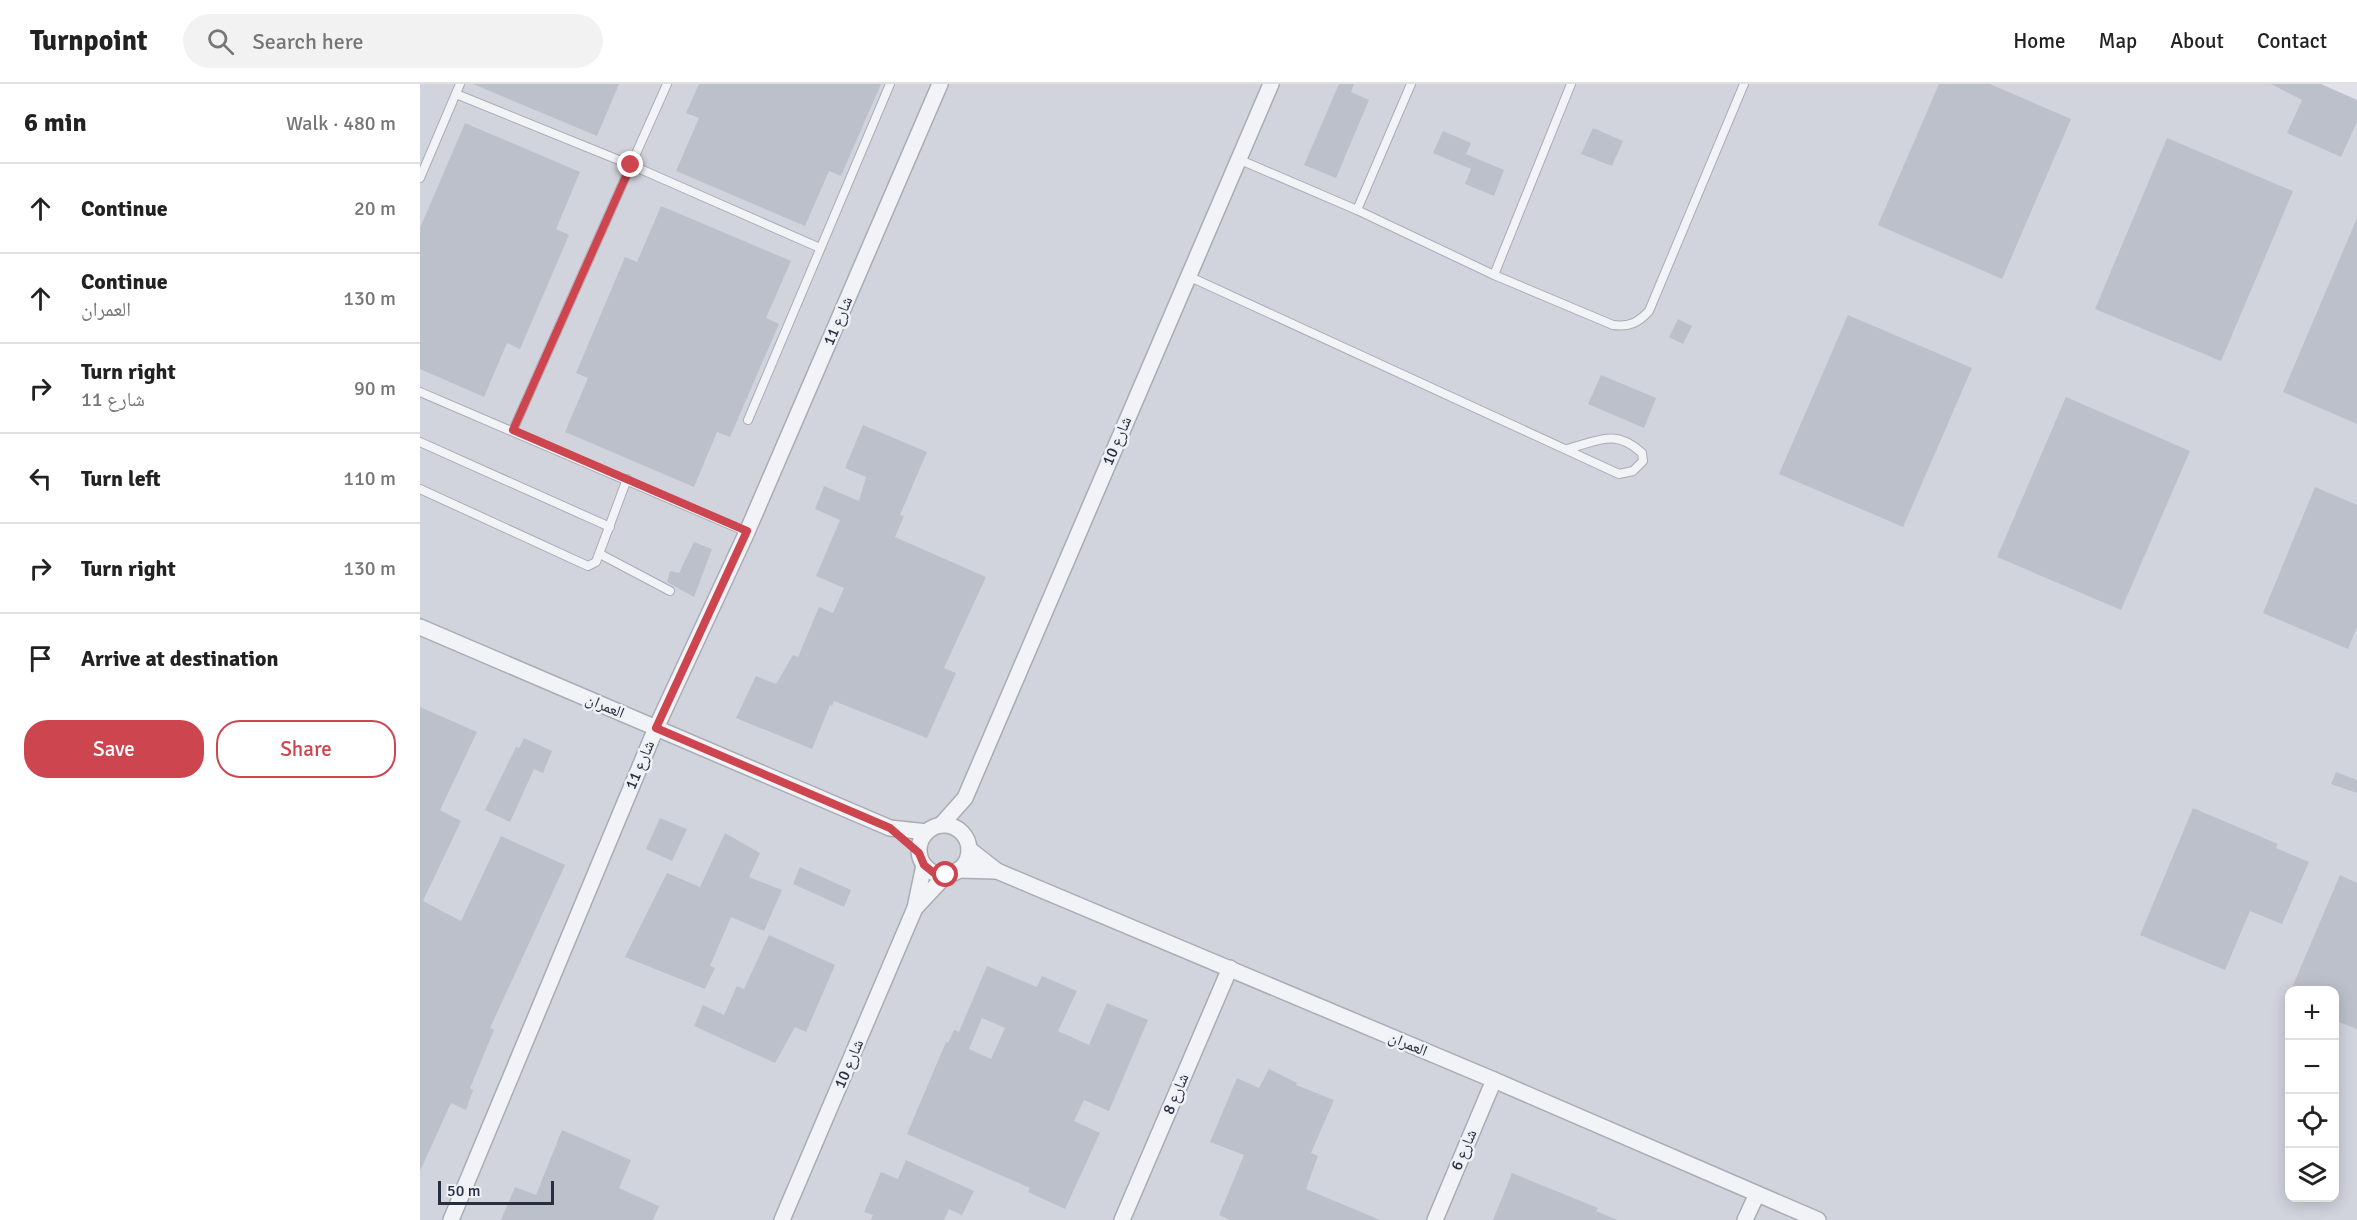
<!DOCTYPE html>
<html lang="en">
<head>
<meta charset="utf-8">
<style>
  :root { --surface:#fff; --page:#f2f2f2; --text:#222; --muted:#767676; --line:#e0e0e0; --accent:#cc454f }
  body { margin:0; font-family:Signika,"Noto Naskh Arabic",sans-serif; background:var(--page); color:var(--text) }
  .controls { position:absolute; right:18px; bottom:18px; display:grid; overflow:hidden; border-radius:12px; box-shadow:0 3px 15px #0003 }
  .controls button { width:54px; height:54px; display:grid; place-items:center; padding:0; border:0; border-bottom:2px solid var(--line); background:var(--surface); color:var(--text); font:30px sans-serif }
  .scale { position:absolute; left:18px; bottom:15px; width:116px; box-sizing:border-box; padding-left:6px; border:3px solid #282e3f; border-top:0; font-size:16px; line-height:21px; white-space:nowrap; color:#282e3f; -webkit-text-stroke:4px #eef1f5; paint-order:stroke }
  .stop { position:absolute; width:18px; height:18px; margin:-14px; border:4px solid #cc454f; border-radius:50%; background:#fff }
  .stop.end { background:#cc454f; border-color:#fff; box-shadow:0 2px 6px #0008 }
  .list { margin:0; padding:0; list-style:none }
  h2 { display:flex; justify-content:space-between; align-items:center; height:78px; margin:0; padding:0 24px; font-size:26px }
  h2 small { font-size:20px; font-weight:400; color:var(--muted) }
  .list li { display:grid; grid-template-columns:39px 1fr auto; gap:18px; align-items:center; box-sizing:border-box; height:90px; padding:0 24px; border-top:2px solid var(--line) }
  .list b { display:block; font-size:22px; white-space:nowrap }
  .list p { margin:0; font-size:20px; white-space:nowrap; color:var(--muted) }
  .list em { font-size:20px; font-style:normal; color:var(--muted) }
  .actions { display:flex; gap:12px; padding:18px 24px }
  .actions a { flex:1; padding:14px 0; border:2px solid var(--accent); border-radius:24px; text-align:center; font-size:21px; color:var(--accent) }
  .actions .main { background:var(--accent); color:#fff }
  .icon { flex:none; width:33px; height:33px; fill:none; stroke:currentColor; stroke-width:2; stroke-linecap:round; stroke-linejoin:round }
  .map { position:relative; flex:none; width:1937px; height:1136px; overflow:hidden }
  header { display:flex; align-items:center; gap:36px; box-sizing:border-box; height:84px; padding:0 30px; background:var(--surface); border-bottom:2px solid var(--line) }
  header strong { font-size:28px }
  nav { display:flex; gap:33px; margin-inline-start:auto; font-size:21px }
  .search { width:420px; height:54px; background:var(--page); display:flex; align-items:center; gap:15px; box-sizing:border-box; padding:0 21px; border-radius:33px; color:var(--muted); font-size:22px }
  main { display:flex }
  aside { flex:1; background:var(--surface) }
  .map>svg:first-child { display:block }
</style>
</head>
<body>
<header>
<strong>Turnpoint</strong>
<div class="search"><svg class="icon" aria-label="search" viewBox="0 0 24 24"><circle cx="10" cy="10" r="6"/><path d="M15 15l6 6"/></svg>Search here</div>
<nav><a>Home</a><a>Map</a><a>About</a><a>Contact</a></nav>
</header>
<main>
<aside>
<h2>6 min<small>Walk · 480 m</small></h2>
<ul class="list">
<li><svg class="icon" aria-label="ahead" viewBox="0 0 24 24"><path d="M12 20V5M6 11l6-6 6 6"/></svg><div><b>Continue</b></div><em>20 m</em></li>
<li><svg class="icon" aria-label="ahead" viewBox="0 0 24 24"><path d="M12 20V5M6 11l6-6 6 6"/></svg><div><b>Continue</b><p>العمران</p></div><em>130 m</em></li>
<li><svg class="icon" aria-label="right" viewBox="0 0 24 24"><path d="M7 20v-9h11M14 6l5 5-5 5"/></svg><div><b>Turn right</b><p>شارع 11</p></div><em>90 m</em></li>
<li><svg class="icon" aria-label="left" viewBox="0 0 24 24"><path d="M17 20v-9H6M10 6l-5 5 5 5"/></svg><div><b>Turn left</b></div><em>110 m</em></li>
<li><svg class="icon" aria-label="right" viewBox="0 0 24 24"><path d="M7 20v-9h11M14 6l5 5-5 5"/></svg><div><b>Turn right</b></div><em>130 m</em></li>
<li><svg class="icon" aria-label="arrive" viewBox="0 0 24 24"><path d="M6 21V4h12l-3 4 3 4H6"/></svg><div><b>Arrive at destination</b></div></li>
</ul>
<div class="actions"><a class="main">Save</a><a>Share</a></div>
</aside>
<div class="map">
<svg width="1937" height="1136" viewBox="0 0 1937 1136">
  <rect width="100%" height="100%" fill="#dfe2e8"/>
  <!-- built -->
  <path fill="#d1d4dd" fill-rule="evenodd" d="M0,0H1857L1937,38V1136H0ZM1870,906H1914V1114H1870Z"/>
  <!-- building -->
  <g fill="#bcc0ca" fill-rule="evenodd">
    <polygon points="53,0 199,0 177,52"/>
    <polygon points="279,0 461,0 421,92 409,87 385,142 256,87 279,34 266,29"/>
    <polygon points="919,0 934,0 931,8 949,16 916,94 884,81"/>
    <polygon points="1519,0 1570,0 1651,35 1582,195 1458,141"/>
    <polygon points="1851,0 1901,0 1937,16 1937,38 1921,73 1867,49 1882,16"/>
    <polygon points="45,39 160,88 136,145 149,151 100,265 87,259 64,313 0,285 0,144"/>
    <polygon points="1173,44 1203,57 1192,82 1161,70"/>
    <polygon points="1023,47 1051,59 1046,70 1084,86 1074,112 1045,100 1051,85 1013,69"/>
    <polygon points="1747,54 1873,107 1801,277 1675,225"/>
    <polygon points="241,122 371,177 346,234 359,240 310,353 297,348 274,403 145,348 168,294 156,289 205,173 217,178"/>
    <polygon points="1937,134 1937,340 1863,308"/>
    <polygon points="1428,231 1552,284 1483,443 1359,390"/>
    <polygon points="1258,235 1272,242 1263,260 1249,253"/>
    <polygon points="1181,291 1236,314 1224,344 1168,320"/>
    <polygon points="1646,313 1770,367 1701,526 1577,473"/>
    <polygon points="443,341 507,368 480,431 484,432 475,453 566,493 524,584 536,589 507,654 414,617 412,622 410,621 392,665 316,634 336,592 356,600 373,571 378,573 399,523 413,529 424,504 396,492 420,436 395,425 404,402 439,417 446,393 425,384"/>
    <polygon points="1895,403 1937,421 1937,543 1928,565 1843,529"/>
    <polygon points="274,458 292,465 274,513 247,498 250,487 259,489"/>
    <polygon points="0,623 57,648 20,726 41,737 3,817 41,837 81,752 145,781 70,944 74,946 50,1004 53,1006 46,1026 31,1019 0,1087"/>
    <polygon points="104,654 132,667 123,689 114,685 90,738 65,726 96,663 99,664"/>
    <polygon points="1916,688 1937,696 1937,709 1911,700"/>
    <polygon points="1773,724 1858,760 1856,764 1889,778 1862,840 1830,827 1805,886 1720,851"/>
    <polygon points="240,734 267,745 252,777 226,765"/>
    <polygon points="305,749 340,769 329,793 362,806 344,847 311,833 290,882 295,884 285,905 205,873 247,789 280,803"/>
    <polygon points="380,783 431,806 424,823 373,800"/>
    <polygon points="1920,791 1937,799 1937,945 1914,936 1914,906 1871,906"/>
    <polygon points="349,851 415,881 386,948 375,943 355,979 274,942 283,921 304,931 317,902 324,905"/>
    <path d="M567,882L617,903L622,892L657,907L638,947L669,961L687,919L728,936L689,1027L664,1016L654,1037L680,1049L645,1125L608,1108L610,1104L487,1050L526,958L528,959L534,946L539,948ZM562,934L585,944L571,975L549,965Z"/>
    <polygon points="849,985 877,999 876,1001 914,1016 891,1069 898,1072 886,1105 960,1136 810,1136 799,1131 824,1071 790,1058 817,994 839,1004"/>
    <polygon points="142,1046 211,1076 199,1104 239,1122 233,1136 81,1136 95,1103 116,1111"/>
    <polygon points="486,1076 554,1107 542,1131 529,1125 524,1136 451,1136 453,1131 444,1128 461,1088 478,1095"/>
    <polygon points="1092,1089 1178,1124 1176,1127 1197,1136 1073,1136"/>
  </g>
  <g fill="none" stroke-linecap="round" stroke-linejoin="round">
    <!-- lane casing -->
    <g stroke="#a8acb5" stroke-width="10">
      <g id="lane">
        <polyline points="36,10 211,81 400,164"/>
        <path d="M818,75L937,126L1074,191L1193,241C1209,243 1218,239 1229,227L1324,0"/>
        <polyline points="0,94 40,0"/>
        <polyline points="937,126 991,0"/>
        <polyline points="1074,191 1151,0"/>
        <path d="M768,192L1199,390L1213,387L1223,377L1222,369C1195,344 1179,357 1147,365"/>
        <polyline points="0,308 327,448"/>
        <polyline points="328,336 470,0"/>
        <polyline points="93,346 247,0"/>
        <polyline points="0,358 190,443"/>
        <polyline points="0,405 168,482 176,478 207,395"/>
        <polyline points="180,470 250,507"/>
      </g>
    </g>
    <!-- street casing -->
    <g stroke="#a8acb5" stroke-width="18">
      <g id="street">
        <polyline points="0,543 470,744 507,748"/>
        <polyline points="521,741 545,714 851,0"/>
        <circle cx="524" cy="766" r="25"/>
        <polyline points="549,765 577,787 1074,996 1398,1136"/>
        <polyline points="538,786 577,787"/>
        <polyline points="495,824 526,791"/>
        <polyline points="31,1136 236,644 327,448 520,0"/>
        <polyline points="362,1136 495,824 504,781"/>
        <polyline points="702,1136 810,884"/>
        <polyline points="1015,1136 1074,996"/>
        <polyline points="1325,1136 1337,1110"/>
      </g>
    </g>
    <!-- lane -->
    <use href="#lane" stroke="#f1f3f6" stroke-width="8"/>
    <!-- street -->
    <use href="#street" stroke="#f1f3f6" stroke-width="15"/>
  </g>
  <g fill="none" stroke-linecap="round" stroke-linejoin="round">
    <!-- route -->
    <polyline stroke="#cc454f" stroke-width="8" points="211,81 93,346 327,447 236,644 470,744 499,769 504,781 514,789 526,791"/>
  </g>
  <g text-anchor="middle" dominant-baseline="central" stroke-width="5" stroke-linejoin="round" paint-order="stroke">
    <!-- street labels -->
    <g font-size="16" fill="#282e3f" stroke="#eef1f5">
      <text transform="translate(418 237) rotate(-67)">شارع 11</text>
      <text transform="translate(697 357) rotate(-67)">شارع 10</text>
      <text transform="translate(185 622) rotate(23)">العمران</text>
      <text transform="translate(220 681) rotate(-67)">شارع 11</text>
      <text transform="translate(988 960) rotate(23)">العمران</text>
      <text transform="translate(429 980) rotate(-67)">شارع 10</text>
      <text transform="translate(756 1010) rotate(-67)">شارع 8</text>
      <text transform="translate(1044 1066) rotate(-67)">شارع 6</text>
    </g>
  </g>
</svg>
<div class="controls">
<button>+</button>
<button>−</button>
<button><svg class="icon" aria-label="locate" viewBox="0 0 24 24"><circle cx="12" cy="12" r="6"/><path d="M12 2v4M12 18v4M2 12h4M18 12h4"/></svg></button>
<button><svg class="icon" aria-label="layers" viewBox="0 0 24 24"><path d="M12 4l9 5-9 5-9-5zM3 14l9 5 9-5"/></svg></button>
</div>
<div class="scale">50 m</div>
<div class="stop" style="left:526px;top:791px"></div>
<div class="stop end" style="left:211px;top:81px"></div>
</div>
</main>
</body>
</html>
